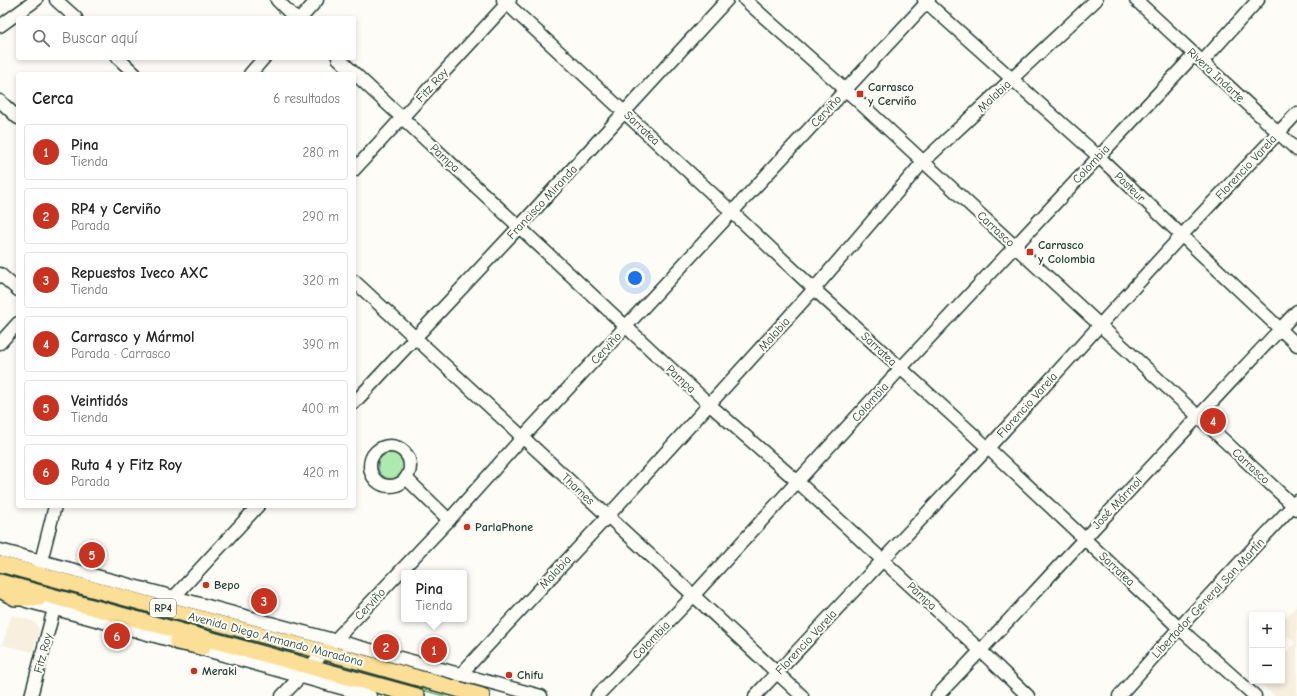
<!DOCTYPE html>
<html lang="es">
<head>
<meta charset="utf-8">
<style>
  :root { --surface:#fff; --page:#f6f6f6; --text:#222; --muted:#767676; --line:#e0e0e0; --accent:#c8321e }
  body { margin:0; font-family:"Comic Neue",sans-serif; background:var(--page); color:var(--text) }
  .controls { position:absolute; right:12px; bottom:12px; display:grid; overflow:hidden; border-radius:4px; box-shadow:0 2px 6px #0003 }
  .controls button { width:36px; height:36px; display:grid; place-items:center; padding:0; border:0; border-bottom:1px solid var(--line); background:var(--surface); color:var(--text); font:20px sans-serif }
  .you { position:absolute; left:635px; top:278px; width:14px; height:14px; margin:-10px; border:3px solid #fff; border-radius:50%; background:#1a73e8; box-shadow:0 0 0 6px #1a73e833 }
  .badge { display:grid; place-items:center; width:26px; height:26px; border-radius:50%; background:var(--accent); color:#fff; font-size:13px; font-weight:700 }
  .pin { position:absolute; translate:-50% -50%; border:2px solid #fff; box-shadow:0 1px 4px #0006 }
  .popup { position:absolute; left:401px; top:570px; width:66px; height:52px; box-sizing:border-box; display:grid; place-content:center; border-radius:4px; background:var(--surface); filter:drop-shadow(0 1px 3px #0005); font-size:13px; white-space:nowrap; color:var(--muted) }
  .popup b { font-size:15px; color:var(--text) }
  .popup::after { content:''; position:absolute; left:50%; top:100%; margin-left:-8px; border:8px solid transparent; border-top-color:var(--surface) }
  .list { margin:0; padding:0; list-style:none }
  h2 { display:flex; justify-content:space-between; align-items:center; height:52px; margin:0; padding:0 16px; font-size:17px }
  h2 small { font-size:13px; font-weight:400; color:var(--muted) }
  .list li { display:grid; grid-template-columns:26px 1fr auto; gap:12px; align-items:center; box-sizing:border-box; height:56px; margin:0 8px 8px; padding:0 8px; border:1px solid var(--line); border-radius:4px }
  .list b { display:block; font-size:15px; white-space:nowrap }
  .list p { margin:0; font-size:13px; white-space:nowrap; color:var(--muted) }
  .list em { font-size:13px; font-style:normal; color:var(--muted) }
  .icon { flex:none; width:22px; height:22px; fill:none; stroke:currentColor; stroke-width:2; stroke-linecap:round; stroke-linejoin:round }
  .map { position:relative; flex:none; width:1297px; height:696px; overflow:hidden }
  .search { position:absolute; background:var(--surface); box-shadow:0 2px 6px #0003; left:16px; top:16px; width:340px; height:44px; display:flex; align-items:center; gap:10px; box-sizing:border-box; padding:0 14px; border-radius:4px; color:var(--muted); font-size:15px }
  .panel { position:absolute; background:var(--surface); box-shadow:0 2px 6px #0003; left:16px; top:72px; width:340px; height:436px; border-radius:4px }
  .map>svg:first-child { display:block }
</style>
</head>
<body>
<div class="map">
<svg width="1297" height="696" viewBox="0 0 1297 696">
  <rect width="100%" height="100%" fill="#fdfcf7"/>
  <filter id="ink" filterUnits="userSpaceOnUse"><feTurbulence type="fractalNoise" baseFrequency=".025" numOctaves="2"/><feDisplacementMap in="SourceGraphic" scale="8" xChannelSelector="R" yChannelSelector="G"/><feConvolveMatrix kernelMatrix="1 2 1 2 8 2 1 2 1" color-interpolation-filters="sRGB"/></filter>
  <g filter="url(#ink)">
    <!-- built -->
    <g fill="#f8f0de">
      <polygon points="1297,605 1297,696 1274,696 1259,682 1260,681 1282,681 1282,657 1295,643 1282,631 1282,622"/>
      <polygon points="12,615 35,622 40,630 33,652 2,645"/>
    </g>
    <!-- green -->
    <g fill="#aeeab0" stroke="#669472">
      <circle cx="391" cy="466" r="13"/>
      <polygon points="0,572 297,651 301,655 294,654"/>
      <polygon points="339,662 463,696 443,696 337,667 333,663"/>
    </g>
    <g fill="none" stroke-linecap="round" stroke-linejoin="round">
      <!-- minor casing -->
      <g stroke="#1f3d34" stroke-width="15">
        <g id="minor">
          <polyline points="56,0 76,18"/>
          <polyline points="277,0 295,18"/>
          <polyline points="503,0 732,212 814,289 988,448 1179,628 1255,696"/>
          <polyline points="745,0 846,90 1199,417 1297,509"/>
          <polyline points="924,0 1098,156 1297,345"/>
          <polyline points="1136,0 1297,150"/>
          <polyline points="301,18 317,0"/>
          <polyline points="0,26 36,0"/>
          <polyline points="118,58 135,74"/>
          <polyline points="338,58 710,405 798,482 981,651 1028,696"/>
          <polyline points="1202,62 1258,0"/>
          <polyline points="250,74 264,58"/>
          <polyline points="0,101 18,118"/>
          <polyline points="354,170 510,0"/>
          <polyline points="0,274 18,290"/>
          <polyline points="354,281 802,696"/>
          <polyline points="0,343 18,323"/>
          <polyline points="354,403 519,227 727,0"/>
          <circle cx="390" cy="466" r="20"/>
          <polyline points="406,478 449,520"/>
          <polyline points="0,550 541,696"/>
          <polyline points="39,569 55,506"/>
          <polyline points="174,597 258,506"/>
          <polyline points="26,601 177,642 370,696"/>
          <polyline points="460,675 608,516 814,289 923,162 1096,0"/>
          <polyline points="31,696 54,609"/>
          <polyline points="282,696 449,520 523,437 929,0"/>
          <polyline points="597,696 693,596 900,369 1194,55"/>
          <polyline points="755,696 988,448 1181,236 1297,113"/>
          <path d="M937,696C987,645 1035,591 1084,539C1155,462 1226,387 1297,311"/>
          <polyline points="1119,696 1179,628 1297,501"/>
        </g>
      </g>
      <!-- major casing -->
      <g stroke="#1f3d34" stroke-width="18">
        <g id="major">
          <polyline points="0,564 325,652 482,696"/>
          <polyline points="0,582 417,696"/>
          <polyline points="0,590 15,598 39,598"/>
          <polyline points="177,642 203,647"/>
        </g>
      </g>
      <!-- minor -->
      <use href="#minor" stroke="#fdfcf7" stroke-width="12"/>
      <!-- major -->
      <use href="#major" stroke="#fbdf96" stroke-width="15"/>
    </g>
  </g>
  <!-- markers -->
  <g fill="#c8321e" stroke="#fdfcf7" stroke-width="1.5">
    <rect x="856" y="90" width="8" height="8" rx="2"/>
    <rect x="1026" y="248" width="8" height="8" rx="2"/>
    <circle cx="467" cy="527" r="4"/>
    <circle cx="206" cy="585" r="4"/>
    <circle cx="194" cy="671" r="4"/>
    <circle cx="509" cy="675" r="4"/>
  </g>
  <g text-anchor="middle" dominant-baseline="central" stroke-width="4" stroke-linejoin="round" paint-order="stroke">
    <!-- shield labels -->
    <rect fill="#fdfcf7" stroke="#62766e" stroke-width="1" x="150" y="599" width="26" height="18" rx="3"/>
    <g font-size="11" font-weight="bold" fill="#1f3d34">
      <text x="163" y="608">RP4</text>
    </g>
    <!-- street labels -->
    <g font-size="12" fill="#1f3d34" stroke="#fdfcf7">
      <text transform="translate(1216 75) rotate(43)">Rivera Indarte</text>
      <text transform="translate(432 85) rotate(-48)">Fitz Roy</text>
      <text transform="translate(994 96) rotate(-43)">Malabia</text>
      <text transform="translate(826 111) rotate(-47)">Cerviño</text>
      <text transform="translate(642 128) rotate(43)">Sarratea</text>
      <text transform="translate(445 158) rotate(43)">Pampa</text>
      <text transform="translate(1091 164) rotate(-47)">Colombia</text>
      <text transform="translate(1246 167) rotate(-47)">Florencio Varela</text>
      <text transform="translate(1130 187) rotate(44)">Pasteur</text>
      <text transform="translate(542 202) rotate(-47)">Francisco Miranda</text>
      <text transform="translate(996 229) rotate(43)">Carrasco</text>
      <text transform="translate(774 334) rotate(-48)">Malabia</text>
      <text transform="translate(606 348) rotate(-47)">Cerviño</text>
      <text transform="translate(879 349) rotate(43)">Sarratea</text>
      <text transform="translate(681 379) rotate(43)">Pampa</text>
      <text transform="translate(870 402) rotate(-48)">Colombia</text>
      <text transform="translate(1027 405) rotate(-48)">Florencio Varela</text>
      <text transform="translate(1251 466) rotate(43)">Carrasco</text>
      <text transform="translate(578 489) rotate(43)">Thames</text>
      <text transform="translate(1117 503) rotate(-47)">José Mármol</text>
      <text transform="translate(1117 569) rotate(43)">Sarratea</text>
      <text transform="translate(555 572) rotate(-47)">Malabia</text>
      <text transform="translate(922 596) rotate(43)">Pampa</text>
      <text transform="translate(1208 598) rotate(-47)">Libertador General San Martín</text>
      <text transform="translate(370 604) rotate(-47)">Cerviño</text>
      <text transform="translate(276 639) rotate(15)">Avenida Diego Armando Maradona</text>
      <text transform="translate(651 640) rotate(-46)">Colombia</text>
      <text transform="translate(806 642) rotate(-47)">Florencio Varela</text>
      <text transform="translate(43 653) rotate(-75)">Fitz Roy</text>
    </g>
    <!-- poi labels -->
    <g font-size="12" font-weight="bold" fill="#1f3d34" stroke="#fdfcf7" text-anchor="start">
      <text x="868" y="87">Carrasco<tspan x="868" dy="14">y Cerviño</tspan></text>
      <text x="1038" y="245">Carrasco<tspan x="1038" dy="14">y Colombia</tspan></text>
      <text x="475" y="527">ParlaPhone</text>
      <text x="214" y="585">Bepo</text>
      <text x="202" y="671">Meraki</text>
      <text x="517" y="675">Chifu</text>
    </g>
  </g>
</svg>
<div class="controls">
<button>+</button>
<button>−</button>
</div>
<div class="you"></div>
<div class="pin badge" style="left:434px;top:650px">1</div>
<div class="popup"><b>Pina</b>Tienda</div>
<div class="pin badge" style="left:386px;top:647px">2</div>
<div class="pin badge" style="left:264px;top:601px">3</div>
<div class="pin badge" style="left:1213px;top:421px">4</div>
<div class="pin badge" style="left:92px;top:555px">5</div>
<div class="pin badge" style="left:117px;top:636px">6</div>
<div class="search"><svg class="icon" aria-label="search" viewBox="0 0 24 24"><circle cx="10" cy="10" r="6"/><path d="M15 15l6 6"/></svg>Buscar aquí</div>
<section class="panel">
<h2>Cerca<small>6 resultados</small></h2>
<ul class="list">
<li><span class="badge">1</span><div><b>Pina</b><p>Tienda</p></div><em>280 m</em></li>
<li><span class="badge">2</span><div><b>RP4 y Cerviño</b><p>Parada</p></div><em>290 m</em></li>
<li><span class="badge">3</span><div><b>Repuestos Iveco AXC</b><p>Tienda</p></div><em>320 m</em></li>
<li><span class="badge">4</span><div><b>Carrasco y Mármol</b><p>Parada · Carrasco</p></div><em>390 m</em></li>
<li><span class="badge">5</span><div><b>Veintidós</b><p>Tienda</p></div><em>400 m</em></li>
<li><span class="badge">6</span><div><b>Ruta 4 y Fitz Roy</b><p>Parada</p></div><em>420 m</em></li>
</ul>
</section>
</div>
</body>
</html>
